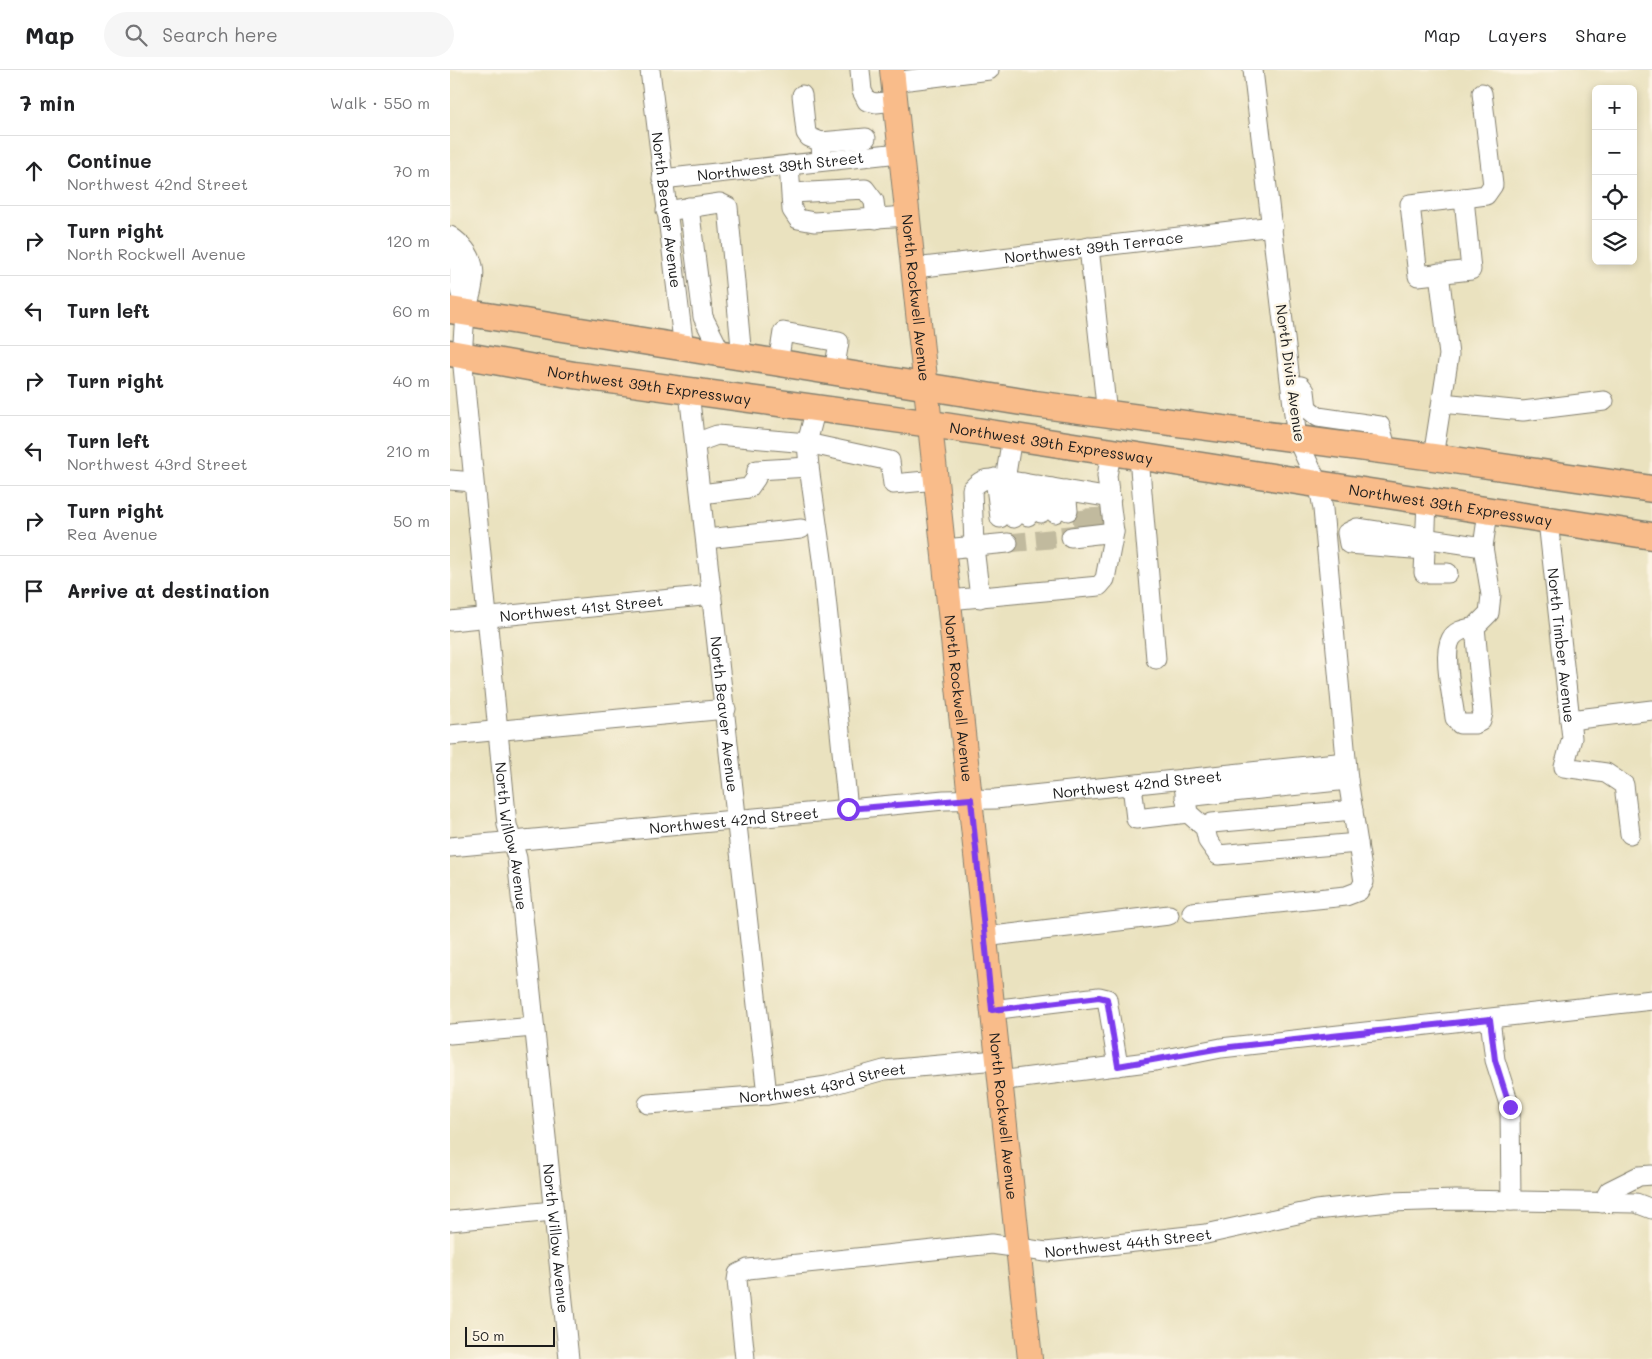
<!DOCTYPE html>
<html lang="en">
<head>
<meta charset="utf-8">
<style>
  :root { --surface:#fff; --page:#f6f6f6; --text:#202124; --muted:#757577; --line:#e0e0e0 }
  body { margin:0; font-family:Mali,sans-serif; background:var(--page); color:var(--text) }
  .controls { position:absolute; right:15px; top:15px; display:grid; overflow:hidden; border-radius:8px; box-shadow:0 2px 8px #0003 }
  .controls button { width:45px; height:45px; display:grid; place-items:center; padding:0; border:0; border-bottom:1px solid var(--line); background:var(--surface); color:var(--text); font:25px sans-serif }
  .scale { position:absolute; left:15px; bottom:12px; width:90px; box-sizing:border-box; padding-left:5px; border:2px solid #1c1c1c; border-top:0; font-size:14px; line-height:18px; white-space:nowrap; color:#1c1c1c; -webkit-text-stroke:4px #fcf5e5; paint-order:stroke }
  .stop { position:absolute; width:15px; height:15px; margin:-11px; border:4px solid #7c3aed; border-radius:50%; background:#fff }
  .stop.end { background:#7c3aed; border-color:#fff; box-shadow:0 1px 5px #0008 }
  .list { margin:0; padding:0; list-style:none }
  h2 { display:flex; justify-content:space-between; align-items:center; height:65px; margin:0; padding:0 20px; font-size:21px }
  h2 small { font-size:16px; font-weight:400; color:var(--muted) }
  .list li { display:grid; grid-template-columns:32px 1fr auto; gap:15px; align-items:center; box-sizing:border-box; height:70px; padding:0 20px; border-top:1px solid var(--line) }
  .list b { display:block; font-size:19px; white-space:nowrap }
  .list p { margin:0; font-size:16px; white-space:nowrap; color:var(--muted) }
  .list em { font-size:16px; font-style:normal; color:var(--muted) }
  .icon { flex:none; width:28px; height:28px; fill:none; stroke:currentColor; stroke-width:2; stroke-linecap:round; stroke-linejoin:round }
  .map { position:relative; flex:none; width:1202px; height:1289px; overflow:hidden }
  header { display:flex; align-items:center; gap:30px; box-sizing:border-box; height:70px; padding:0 25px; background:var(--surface); border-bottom:1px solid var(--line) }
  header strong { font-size:24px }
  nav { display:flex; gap:28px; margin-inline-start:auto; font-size:18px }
  .search { width:350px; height:45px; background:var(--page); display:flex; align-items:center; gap:12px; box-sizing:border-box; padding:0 18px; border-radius:28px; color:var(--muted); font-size:19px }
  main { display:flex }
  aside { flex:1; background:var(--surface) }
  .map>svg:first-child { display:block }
</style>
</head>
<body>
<header>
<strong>Map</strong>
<div class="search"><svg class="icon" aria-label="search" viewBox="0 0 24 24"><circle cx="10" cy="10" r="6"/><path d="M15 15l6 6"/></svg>Search here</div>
<nav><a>Map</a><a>Layers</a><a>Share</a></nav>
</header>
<main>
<aside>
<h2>7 min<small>Walk · 550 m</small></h2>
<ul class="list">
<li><svg class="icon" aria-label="ahead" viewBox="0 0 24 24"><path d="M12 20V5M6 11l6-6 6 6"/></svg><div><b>Continue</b><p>Northwest 42nd Street</p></div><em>70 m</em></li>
<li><svg class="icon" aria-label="right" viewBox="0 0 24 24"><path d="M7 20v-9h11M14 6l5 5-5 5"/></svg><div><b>Turn right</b><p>North Rockwell Avenue</p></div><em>120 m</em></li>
<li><svg class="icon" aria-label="left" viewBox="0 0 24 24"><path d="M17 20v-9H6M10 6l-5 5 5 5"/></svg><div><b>Turn left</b></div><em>60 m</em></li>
<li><svg class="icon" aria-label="right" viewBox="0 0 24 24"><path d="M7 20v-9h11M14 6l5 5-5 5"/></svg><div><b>Turn right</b></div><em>40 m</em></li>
<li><svg class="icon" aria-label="left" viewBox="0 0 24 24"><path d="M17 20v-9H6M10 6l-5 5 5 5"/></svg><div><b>Turn left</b><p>Northwest 43rd Street</p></div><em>210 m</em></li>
<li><svg class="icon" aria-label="right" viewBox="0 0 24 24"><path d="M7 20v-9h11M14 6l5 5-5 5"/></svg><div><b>Turn right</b><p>Rea Avenue</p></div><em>50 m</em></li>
<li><svg class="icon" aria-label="arrive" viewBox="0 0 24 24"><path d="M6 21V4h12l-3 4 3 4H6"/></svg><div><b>Arrive at destination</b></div></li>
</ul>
</aside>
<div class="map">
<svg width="1202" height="1289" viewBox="0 0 1202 1289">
  <rect width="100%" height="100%" fill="#fcf5e5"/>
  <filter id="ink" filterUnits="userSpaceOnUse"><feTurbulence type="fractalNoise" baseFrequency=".02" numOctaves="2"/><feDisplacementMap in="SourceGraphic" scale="10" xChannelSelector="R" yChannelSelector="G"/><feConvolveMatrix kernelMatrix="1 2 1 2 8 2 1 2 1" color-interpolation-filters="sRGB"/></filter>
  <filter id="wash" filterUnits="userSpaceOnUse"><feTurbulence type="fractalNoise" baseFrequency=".0096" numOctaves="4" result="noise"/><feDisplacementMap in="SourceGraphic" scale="20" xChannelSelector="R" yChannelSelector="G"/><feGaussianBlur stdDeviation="1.12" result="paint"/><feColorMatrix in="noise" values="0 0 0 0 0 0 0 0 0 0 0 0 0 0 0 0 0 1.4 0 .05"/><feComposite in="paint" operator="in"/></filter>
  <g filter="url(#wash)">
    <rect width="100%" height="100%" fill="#eae2bf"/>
  </g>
  <g filter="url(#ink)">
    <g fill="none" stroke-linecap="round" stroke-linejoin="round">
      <!-- minor-tunnel -->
      <g stroke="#c1ba9e" stroke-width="19" stroke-dasharray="19 9" stroke-linecap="butt">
        <polyline points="645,438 646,455"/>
        <polyline points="631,440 633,456"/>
        <polyline points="558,473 621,467 618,441"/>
      </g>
      <!-- minor casing -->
      <g stroke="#837f6e" stroke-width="21">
        <g id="minor">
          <path id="s1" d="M200,0L234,279"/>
          <polyline points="410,0 412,21 417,31 426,33 445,31"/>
          <polyline points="443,12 539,0"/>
          <polyline points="352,25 356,63 359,67 371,72 372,91"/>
          <polyline points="371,72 416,68"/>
          <polyline points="339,95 342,140 348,149 364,152 458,146"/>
          <path id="s2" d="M212,109L449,83"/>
          <polyline points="342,123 415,119 424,131 426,149"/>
          <polygon points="1014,128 1021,200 968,206 960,134"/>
          <polyline points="1014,128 1036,125 1043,115 1032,23"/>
          <polyline points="239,137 253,247 272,285"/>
          <polyline points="216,141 270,133 278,137 292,288"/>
          <path d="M0,166C32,188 26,210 15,243L9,215V198L0,170"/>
          <polyline points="639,177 657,345"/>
          <path id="s3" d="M465,198L823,156"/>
          <path id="s4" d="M15,243L12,286L57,755L67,788L119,1289"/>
          <polyline points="328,293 333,262 389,272 384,301"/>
          <polyline points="841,315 851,316 855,321 857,338 868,347 930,356 934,370 932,380"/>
          <path id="s5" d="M239,322L317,1025"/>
          <polyline points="992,333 1073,341 1154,331"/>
          <polyline points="366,338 357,373 359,397 372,489 398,739"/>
          <polyline points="562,367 555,410 661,428"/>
          <polyline points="245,373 267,365 357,373 440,391 443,414 487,410"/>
          <polyline points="689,387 706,589"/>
          <polyline points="983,387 999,285 989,203"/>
          <polyline points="545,408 550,448"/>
          <polyline points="0,410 23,412"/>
          <polyline points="560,411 564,448"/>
          <polyline points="574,413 578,446"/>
          <polyline points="588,415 591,443"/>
          <polyline points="602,418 605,443"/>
          <polyline points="616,420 618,441"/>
          <polyline points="251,424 299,418 306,408 307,400 359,397"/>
          <polyline points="977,432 974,503 998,503"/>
          <path id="s6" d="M1098,451L1122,668L1114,697L1156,703L1174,715L1180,764"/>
          <polyline points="621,467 664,462"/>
          <polyline points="256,469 351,459"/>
          <polyline points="494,479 558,473"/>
          <polyline points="975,480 899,474 897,463 907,458 1033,477 1038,442"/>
          <path d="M530,528L524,477L522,419C532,407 540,408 555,410"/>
          <polyline points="499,530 649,516 655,509 664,462 657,406 661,383"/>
          <path id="s7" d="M0,551L262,525"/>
          <path d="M1025,557C1016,559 1006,560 1001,569C992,585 1003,629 1005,648L1010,654H1025L1031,651L1033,643L1025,557L1039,543L1041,525L1033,477"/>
          <polyline points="1120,650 1202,640"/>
          <polyline points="0,665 276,639"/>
          <polyline points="733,709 738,743 755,758 758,771 768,785 908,773"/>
          <polyline points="682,715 686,749 738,743"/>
          <polyline points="735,727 898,710"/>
          <polyline points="755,758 762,753 903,740"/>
          <path id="s8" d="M0,777L494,730L545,729L896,692"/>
          <polyline points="742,842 896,826 909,821 914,812 898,710 873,439 869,416 847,369 803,0"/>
          <polyline points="534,867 719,845"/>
          <polyline points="541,940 649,927 657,929 668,996"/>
          <polyline points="1040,949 1045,990 1060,1037 1061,1131"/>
          <polyline points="0,964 84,957"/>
          <polyline points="549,1011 705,991 771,978 1202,930"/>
          <path id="s9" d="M198,1034L317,1025L377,1016L434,1000L546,990"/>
          <polyline points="1152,1133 1159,1121 1189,1106 1202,1105"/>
          <polyline points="0,1151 103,1141"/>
          <path id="s10" d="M295,1289L287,1210L288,1204L298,1199L542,1174L596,1182L756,1164L866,1140L939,1132L1006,1130L1186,1133L1202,1139"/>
        </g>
      </g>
      <!-- major casing -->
      <g stroke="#837f6e" stroke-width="26">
        <g id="major">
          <path id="s11" d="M442,0L580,1289"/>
        </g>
      </g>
      <!-- highway casing -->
      <g stroke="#837f6e" stroke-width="29">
        <g id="highway">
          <polyline points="0,240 585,334 983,387 1202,419"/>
          <path id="s12" d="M0,283L124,305L481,354L1202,466"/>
        </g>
      </g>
      <!-- minor -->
      <use href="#minor" stroke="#fff" stroke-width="19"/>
      <!-- major -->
      <use href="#major" stroke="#f9bc8a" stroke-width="24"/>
      <!-- highway -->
      <use href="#highway" stroke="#f9bc8a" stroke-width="26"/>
    </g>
  </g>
  <g fill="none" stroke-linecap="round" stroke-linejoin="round" filter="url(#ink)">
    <!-- route -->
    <polyline stroke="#7c3aed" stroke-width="6" points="398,739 521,729 542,940 649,927 657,929 668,996 771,978 1040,949 1045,990 1060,1037"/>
  </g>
  <g text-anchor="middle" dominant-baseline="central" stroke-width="5" stroke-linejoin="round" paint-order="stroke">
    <!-- street labels -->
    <g font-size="15" fill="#1c1c1c" stroke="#fcf5e5">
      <text stroke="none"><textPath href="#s2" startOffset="119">Northwest 39th Street</textPath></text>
      <text stroke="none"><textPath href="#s1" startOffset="141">North Beaver Avenue</textPath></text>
      <text stroke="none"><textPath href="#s3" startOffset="180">Northwest 39th Terrace</textPath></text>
      <text stroke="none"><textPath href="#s11" startOffset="229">North Rockwell Avenue</textPath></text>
      <text transform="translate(841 303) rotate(82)">North Divis Avenue</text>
      <text stroke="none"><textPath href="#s12" startOffset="202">Northwest 39th Expressway</textPath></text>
      <text stroke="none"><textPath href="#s12" startOffset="608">Northwest 39th Expressway</textPath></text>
      <text stroke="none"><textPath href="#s12" startOffset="1012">Northwest 39th Expressway</textPath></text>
      <text stroke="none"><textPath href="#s7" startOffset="132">Northwest 41st Street</textPath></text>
      <text stroke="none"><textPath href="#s6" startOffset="125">North Timber Avenue</textPath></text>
      <text stroke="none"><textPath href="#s11" startOffset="632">North Rockwell Avenue</textPath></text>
      <text stroke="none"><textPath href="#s5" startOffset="324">North Beaver Avenue</textPath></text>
      <text stroke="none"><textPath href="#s8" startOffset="690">Northwest 42nd Street</textPath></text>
      <text stroke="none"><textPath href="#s8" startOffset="285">Northwest 42nd Street</textPath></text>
      <text stroke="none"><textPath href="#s4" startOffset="526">North Willow Avenue</textPath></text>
      <text stroke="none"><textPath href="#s9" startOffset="176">Northwest 43rd Street</textPath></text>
      <text stroke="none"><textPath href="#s11" startOffset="1052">North Rockwell Avenue</textPath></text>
      <text stroke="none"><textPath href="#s4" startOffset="931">North Willow Avenue</textPath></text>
      <text stroke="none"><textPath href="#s10" startOffset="479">Northwest 44th Street</textPath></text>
    </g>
  </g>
</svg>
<div class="controls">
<button>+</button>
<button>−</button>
<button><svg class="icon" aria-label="locate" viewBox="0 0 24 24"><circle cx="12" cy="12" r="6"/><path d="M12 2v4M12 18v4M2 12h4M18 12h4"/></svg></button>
<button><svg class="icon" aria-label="layers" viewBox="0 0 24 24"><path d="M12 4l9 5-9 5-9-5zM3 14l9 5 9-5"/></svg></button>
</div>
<div class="scale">50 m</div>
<div class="stop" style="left:398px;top:739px"></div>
<div class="stop end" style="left:1060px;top:1037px"></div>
</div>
</main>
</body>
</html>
